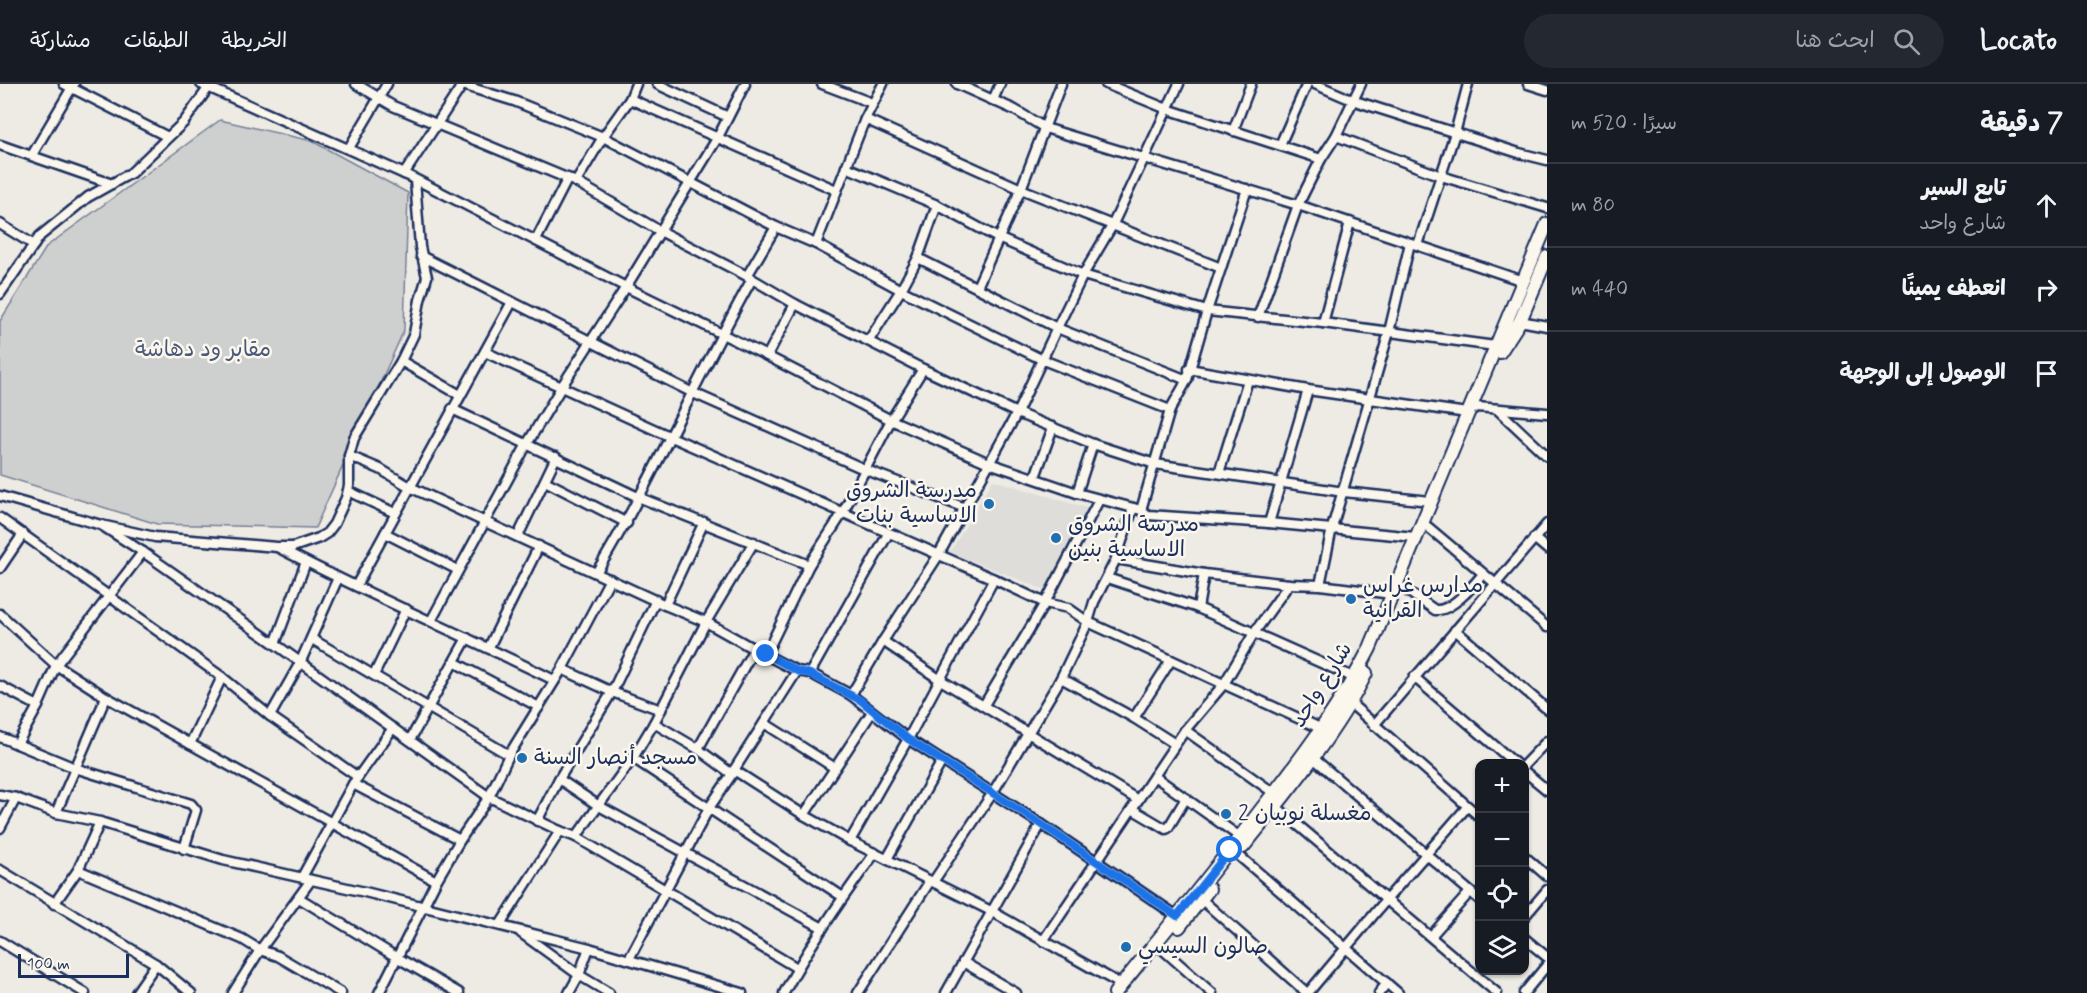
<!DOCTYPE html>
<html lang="ar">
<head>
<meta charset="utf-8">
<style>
  :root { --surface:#171b24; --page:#242831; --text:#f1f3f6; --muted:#9ea1a6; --line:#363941 }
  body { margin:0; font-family:Mynerve,"Playpen Sans Arabic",sans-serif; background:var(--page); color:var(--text); direction:rtl }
  .controls { position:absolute; right:18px; bottom:18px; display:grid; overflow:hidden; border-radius:12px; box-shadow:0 2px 4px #0004 }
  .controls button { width:54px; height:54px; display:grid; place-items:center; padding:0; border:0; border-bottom:2px solid var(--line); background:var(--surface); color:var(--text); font:30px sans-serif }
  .scale { position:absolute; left:18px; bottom:15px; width:111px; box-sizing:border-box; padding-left:6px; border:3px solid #1b2f5e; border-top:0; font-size:16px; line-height:21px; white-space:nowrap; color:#1b2f5e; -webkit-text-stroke:4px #fbf7ec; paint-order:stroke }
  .stop { position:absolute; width:18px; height:18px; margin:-14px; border:4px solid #1a73e8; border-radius:50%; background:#fff }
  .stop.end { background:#1a73e8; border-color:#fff; box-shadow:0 2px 6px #0008 }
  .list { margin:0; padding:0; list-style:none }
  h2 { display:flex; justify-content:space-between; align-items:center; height:78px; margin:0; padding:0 24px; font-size:26px }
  h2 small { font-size:20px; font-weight:400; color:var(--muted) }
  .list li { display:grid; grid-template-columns:39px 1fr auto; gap:18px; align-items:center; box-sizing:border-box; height:84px; padding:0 24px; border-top:2px solid var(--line) }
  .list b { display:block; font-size:22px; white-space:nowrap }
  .list p { margin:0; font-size:20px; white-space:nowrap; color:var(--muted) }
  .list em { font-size:20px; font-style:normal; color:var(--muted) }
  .icon { flex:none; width:33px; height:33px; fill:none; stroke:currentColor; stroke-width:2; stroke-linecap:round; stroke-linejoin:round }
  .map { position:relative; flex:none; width:1547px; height:909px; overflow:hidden; direction:ltr }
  header { display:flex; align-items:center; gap:36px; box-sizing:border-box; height:84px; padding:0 30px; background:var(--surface); border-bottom:2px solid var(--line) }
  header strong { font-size:28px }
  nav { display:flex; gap:33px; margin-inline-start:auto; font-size:21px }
  .search { width:420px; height:54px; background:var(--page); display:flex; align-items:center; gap:15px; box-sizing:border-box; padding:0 21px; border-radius:33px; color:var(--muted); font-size:22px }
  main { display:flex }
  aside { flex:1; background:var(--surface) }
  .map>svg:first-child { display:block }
</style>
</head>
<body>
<header>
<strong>Locato</strong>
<div class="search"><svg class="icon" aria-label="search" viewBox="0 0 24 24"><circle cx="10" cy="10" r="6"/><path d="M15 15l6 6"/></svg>ابحث هنا</div>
<nav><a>الخريطة</a><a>الطبقات</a><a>مشاركة</a></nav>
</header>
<main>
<aside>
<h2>7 دقيقة<small>سيرًا · 520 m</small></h2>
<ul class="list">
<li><svg class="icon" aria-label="ahead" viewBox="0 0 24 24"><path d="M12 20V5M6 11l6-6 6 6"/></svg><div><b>تابع السير</b><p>شارع واحد</p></div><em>80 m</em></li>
<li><svg class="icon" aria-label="right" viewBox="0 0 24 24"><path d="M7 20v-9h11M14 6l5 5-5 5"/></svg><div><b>انعطف يمينًا</b></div><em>440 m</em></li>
<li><svg class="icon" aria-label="arrive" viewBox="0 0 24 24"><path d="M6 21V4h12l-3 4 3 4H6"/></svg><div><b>الوصول إلى الوجهة</b></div></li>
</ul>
</aside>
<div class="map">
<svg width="1547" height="909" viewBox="0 0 1547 909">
  <rect width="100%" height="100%" fill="#eeebe4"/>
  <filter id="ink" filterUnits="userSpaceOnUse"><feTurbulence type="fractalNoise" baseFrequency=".0167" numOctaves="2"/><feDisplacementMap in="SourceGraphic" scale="12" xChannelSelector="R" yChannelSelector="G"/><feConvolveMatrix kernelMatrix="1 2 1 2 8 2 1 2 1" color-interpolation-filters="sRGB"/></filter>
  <g filter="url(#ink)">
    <!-- built -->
    <polygon fill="#deddda" points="993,396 1090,425 1045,506 950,468"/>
    <!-- green -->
    <polygon fill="#cecfcf" stroke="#747f96" stroke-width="1.5" points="220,36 312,57 408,109 404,246 315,444 157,440 0,391 0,237 47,162"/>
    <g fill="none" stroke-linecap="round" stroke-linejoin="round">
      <!-- street casing -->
      <g stroke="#1b2f5e" stroke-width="13">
        <g id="street">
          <polyline points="64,0 168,53"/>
          <polyline points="201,0 409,92 626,203 767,272 891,336 989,379 1077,409 1141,426 1148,431 1269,439 1415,453"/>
          <polyline points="356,0 393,22 576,98 660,147 747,192 795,220 923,285 1017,329 1093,360 1155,380 1344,408 1430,417"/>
          <polyline points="459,0 514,17 603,53 776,143 816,160 901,206 1043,276 1170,326"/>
          <polyline points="657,0 728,33"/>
          <polyline points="822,0 872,19"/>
          <polyline points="957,0 1015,26 1045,44 1298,121 1523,197"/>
          <polyline points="1106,0 1167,25 1321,75"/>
          <polyline points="1315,0 1352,16 1519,69 1547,76"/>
          <polyline points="1528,0 1547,6"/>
          <polyline points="630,15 836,106"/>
          <polyline points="993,16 1000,0"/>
          <polyline points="865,35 1021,105 1221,184"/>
          <polyline points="1233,47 1251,0"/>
          <polyline points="1336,52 1441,92 1547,124"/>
          <polyline points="0,61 112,100"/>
          <polyline points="1280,61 1307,0"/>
          <polyline points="349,64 387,0"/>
          <polyline points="32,71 74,0"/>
          <polyline points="846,83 937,121 998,154 1083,191 1207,227 1323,239 1495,262"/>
          <polyline points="404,90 463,0"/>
          <polyline points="576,98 603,53 630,15 636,0"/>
          <polyline points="0,140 34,161"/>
          <polyline points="536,156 568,94"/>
          <polyline points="816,160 865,35 883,0"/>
          <polyline points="1418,161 1455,49 1468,0"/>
          <polyline points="421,172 691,308 864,385 965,424"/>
          <polyline points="918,174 1057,244 1187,296"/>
          <polyline points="747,192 776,143"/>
          <polyline points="977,203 1021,105 1061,0"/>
          <polyline points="0,210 40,152 88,113 131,89 184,38 211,0"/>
          <polyline points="1258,233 1298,121 1321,75 1336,52 1361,0"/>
          <polyline points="1520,237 1547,242"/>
          <polyline points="1323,239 1350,138"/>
          <polyline points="869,256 901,206 918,174 937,121"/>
          <polyline points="485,268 671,353 994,495 1045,519 1068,524 1088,538 1322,645"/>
          <polyline points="767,272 795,220"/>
          <polyline points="401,277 460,311"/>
          <polyline points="1189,285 1308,306 1467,329 1477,323 1547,329"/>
          <polyline points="452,325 638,413 809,481"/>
          <polyline points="1497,325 1547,372"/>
          <polyline points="349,372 380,385 410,403 483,437 665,521 706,538 754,565 797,587 810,589 851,611 908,655 1041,740 1177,832"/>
          <polyline points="1219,389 1248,296"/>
          <polyline points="1035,393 1053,343"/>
          <polyline points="545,397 627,439"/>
          <polyline points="348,407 395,429"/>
          <polyline points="1077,409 1093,360"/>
          <polyline points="0,412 101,441 155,453 277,463 293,463 319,454 327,449 334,440 346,414 349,402 349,372 354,354 401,277 414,250 420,216 427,193 420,163 415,96"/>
          <polyline points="1141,426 1170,326 1187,296 1207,227 1247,105"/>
          <polyline points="0,434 222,593 270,632 358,693"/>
          <polyline points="1269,439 1308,306"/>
          <polyline points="101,441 143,468 275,560 489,713 560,747 576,753 797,884"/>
          <polyline points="1428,443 1547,543"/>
          <polyline points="385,449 458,486"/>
          <polyline points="518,452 556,373"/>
          <polyline points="1534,454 1547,465"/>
          <path d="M279,464C369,511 463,551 554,596"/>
          <polyline points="1116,475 1204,490 1289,500 1320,501 1392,510"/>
          <polyline points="0,484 23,450"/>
          <path d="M596,489C654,394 697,292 752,195"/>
          <polyline points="1107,494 1198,524 1355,594"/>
          <polyline points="1320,501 1332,444 1389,248 1410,159"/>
          <polyline points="356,502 512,218"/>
          <path d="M1403,504L1435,526C1451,528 1473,502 1483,490"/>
          <polyline points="665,521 704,438"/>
          <polyline points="1198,524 1204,490"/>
          <polyline points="0,530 56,581 106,613 436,797"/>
          <polyline points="431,537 527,360 562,302 626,203 718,53 745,0"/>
          <polyline points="1455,546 1547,625"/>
          <polyline points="312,555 509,671"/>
          <polyline points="883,557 939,595 1138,716"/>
          <polyline points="275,560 306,478"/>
          <polyline points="489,563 539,462"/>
          <polyline points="766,570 809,481 842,430 891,336 923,285"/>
          <polyline points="454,578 539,623"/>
          <polyline points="562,585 612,608 661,626"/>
          <polyline points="810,589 888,450"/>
          <polyline points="374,591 406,525"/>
          <polyline points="1414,593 1516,680"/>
          <polyline points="1061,594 1134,634 1175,660"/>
          <polyline points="0,602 38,622"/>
          <polyline points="851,611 883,557 938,472 1017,329 1057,244 1083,191 1112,142 1179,0"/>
          <polyline points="1350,619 1480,733"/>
          <polyline points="984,621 1045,519 1099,416"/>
          <polyline points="270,632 300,579 338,494"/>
          <polyline points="1134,634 1171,576"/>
          <polyline points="654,639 698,665 732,690 734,686 804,731 850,757 991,827 1122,901"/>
          <polyline points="764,639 835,684"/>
          <polyline points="1374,641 1547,440"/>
          <polyline points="1185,646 1278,712"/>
          <polyline points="0,653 75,684 191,720 196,726 184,765"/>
          <polyline points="410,656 467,554"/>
          <polyline points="17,660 38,622 56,581 143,468"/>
          <polyline points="190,660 222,593"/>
          <polyline points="698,665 754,565"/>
          <polyline points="1312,673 1480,816"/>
          <polyline points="633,674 843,813"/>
          <polyline points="1524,681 1547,657"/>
          <polyline points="734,686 797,587"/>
          <polyline points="1524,687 1547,706"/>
          <polyline points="1154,692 1240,753"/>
          <polyline points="559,695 599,722 823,844"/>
          <polyline points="353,700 460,756"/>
          <polyline points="0,711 16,714 56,729 100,738 223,776 365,808 589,864 742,909"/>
          <polyline points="1273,720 1497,909"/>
          <polyline points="1132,725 1166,745 1168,744 1186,714"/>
          <polyline points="56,729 106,613"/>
          <polyline points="804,731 872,628"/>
          <polyline points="537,737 559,695 612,608 656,516"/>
          <polyline points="0,744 16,714"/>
          <polyline points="576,753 633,674 654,639 706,538 754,458"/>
          <polyline points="850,757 908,655 994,495"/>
          <polyline points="1237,770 1398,909"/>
          <polyline points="1524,772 1547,792"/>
          <polyline points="887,775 942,677"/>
          <polyline points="0,786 156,880 191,909"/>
          <polyline points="78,786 242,855 260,866 278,872 341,909"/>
          <polyline points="302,793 353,700 393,644"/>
          <polyline points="933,798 992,710 1061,594 1088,538 1094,518 1116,475 1133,424"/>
          <polyline points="299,814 398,874 459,909"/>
          <polyline points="1201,815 1307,909"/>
          <polyline points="54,820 78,786 100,738"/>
          <polyline points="1524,833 1547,806"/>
          <polyline points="500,841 560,747"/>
          <polyline points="521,849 579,891 609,909"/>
          <polyline points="1431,852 1470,808"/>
          <polyline points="1524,854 1547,873"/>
          <polyline points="0,857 85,909"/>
          <polyline points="1043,857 1185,646 1224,600 1254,549 1289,500"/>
          <polyline points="1161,864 1212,909"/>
          <polyline points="629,875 709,724 732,690"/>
          <polyline points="963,878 1016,909"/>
          <polyline points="136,909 156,880"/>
          <polyline points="233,909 260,866 311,796"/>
          <polyline points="379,909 436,797 460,756 489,713 509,671 562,585 610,495"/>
          <polyline points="569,909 579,891 589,864"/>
          <path d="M784,909C810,860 842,814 875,769"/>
          <polyline points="858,909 930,797"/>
          <polyline points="946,909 1041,740"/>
          <polyline points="1308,909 1387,815 1467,723"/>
          <polyline points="1379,909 1387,899"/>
          <polyline points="1524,909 1547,881"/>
        </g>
      </g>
      <!-- secondary casing -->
      <g stroke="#1b2f5e" stroke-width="16">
        <g id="secondary">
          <polyline points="1500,268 1520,237 1547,173"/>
          <path d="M1243,763C1284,712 1337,648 1366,589"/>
          <polyline points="1179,843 1209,805"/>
          <path d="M1115,909C1165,847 1215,786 1263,723C1303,672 1341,621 1370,564L1547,140"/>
        </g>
      </g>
      <!-- street -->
      <use href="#street" stroke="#fbf7ec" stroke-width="8"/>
      <!-- secondary -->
      <use href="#secondary" stroke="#fbf7ec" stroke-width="12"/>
    </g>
  </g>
  <g fill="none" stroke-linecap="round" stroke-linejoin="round" filter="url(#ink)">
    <!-- route -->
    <polyline stroke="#1a73e8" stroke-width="8" points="766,570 797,587 810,590 860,616 908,655 1041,740 1177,832 1230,766"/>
  </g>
  <!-- markers -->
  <g fill="#1f6fb2" stroke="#fbf7ec" stroke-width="2">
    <circle cx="989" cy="420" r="6"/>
    <circle cx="1056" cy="454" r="6"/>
    <circle cx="1351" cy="515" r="6"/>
    <circle cx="522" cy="674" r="6"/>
    <circle cx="1226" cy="730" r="6"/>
    <circle cx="1126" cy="863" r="6"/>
  </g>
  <g text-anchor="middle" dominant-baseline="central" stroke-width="5" stroke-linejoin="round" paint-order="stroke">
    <!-- park labels -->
    <g font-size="22" fill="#48577a" stroke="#fbf7ec">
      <text x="203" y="266">مقابر ود دهاشة</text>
    </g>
    <!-- poi labels -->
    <g font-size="22" fill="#1b2f5e" stroke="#fbf7ec" text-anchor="start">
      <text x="977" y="407" text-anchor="end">مدرسة الشروق<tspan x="977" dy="25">الاساسية بنات</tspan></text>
      <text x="1068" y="441">مدرسة الشروق<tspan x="1068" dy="25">الاساسية بنين</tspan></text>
      <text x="1363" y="502">مدارس غراس<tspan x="1363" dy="25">القرانية</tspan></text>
      <text x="534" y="674">مسجد أنصار السنة</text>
      <text x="1238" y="730">مغسلة نوبيان 2</text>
      <text x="1138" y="863">صالون السيسي</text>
    </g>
    <!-- street labels -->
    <g font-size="22" fill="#1b2f5e" stroke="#fbf7ec">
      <text transform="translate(1322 601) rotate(-58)">شارع واحد</text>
    </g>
  </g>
</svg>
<div class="controls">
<button>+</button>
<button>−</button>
<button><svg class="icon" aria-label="locate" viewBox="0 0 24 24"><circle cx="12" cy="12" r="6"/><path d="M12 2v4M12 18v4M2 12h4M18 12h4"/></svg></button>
<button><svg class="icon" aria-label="layers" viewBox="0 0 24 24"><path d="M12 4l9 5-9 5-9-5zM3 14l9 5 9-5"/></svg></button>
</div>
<div class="scale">100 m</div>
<div class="stop" style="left:1230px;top:766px"></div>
<div class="stop end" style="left:766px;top:570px"></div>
</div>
</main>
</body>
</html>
